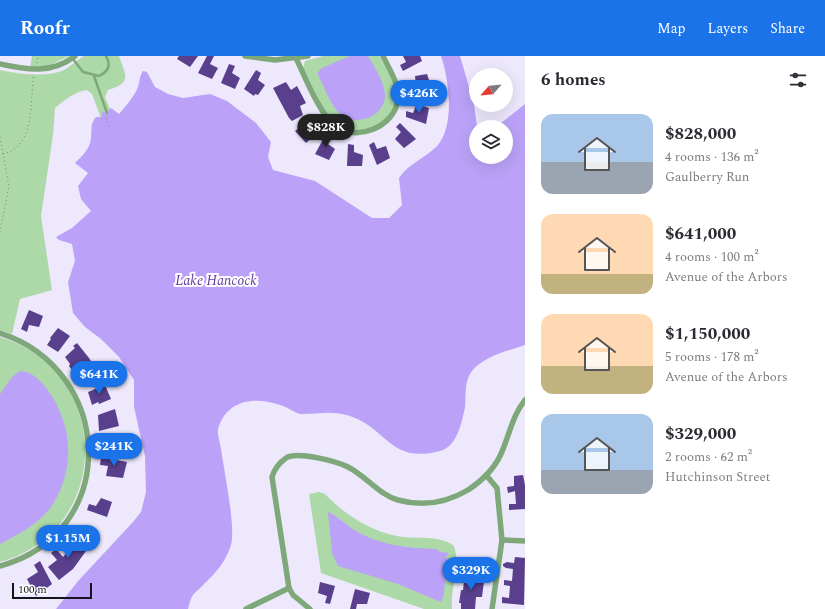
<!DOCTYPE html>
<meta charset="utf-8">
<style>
body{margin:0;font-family:Spectral,serif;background:#f7f7f7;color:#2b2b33;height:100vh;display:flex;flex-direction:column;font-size:15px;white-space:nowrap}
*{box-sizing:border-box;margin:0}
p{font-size:13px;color:#7c7c81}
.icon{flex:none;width:22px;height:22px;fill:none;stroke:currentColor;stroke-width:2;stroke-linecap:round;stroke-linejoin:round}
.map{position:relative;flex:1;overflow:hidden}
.details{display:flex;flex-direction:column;background:#fff;width:300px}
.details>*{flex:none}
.needle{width:26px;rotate:243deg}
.buttons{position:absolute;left:469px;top:12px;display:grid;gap:8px}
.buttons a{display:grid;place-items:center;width:44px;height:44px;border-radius:50%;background:#fff;box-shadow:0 4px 16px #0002;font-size:20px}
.scale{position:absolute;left:12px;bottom:10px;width:80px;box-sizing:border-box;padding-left:4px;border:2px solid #16141b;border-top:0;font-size:11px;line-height:14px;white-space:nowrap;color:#16141b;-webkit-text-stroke:3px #fff;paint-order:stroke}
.price{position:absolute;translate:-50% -34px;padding:0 9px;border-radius:14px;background:#1a73e8;color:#fff;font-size:13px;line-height:26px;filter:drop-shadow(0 1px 2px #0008)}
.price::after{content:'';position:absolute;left:50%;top:24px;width:12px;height:9px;margin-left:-6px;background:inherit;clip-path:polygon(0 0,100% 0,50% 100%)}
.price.on{background:#222;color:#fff}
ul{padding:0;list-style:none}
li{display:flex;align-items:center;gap:12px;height:100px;padding:0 16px}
li span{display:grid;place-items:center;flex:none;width:112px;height:80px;border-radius:12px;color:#555}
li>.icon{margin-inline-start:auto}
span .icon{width:48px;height:48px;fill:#fffc;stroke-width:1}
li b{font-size:17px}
h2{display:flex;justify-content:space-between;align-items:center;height:48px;padding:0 16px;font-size:17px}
header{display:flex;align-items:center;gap:24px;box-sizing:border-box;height:56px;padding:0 20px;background:#1a73e8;color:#fff}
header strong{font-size:19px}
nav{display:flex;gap:22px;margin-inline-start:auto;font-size:14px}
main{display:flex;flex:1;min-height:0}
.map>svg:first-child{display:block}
.green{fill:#acd9a7}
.water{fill:#bba2f8}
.building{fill:#593f8c}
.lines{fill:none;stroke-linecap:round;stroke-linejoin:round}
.path{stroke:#7f7b89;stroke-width:1;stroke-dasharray:1 3;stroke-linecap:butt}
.service{stroke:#7ea879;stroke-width:2.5}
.minor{stroke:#7ea879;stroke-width:5.5}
.labels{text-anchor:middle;stroke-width:4;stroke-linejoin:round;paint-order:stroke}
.water-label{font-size:14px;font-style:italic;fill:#5f3a9d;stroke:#fff}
</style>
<header>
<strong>Roofr</strong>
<nav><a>Map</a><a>Layers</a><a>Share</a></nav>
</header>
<main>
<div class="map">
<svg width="525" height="553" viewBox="0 0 525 553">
<rect width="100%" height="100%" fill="#ede8fc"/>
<g class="green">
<path d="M 32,0 L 69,0 L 48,10 L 30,12 Z"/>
<path d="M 84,0 L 119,0 C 126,20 132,27 108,34 L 105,41 L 112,58 L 102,65 L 92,38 L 87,34 C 74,36 65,44 55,52 L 53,79 L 41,160 L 52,234 L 20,243 L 12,278 L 0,274 L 0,14 C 20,18 45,22 64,14 C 71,10 77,4 84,0 Z"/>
<path d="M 323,0 L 379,0 C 385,11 394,24 395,37 C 398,71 355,86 331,64 C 321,54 311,25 303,12 L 305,5 Z"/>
<path d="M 0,281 C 112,314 115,474 0,506 Z"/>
<path d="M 319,436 L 325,438 C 344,458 370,475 397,480 C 416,484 439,478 454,490 C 461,511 450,532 452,553 L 424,553 L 321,517 L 309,438 Z"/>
</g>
<g class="water">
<path d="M 350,0 L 368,0 C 375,12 384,25 385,39 C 385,60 357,71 341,59 C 330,49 325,32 318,19 L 318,16 L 322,12 Z"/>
<path d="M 441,0 L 460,0 L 474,48 L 477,71 L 476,101 L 506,101 L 506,71 L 496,71 L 525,48 L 525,289 C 507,295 484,300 472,315 C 464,325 466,339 465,351 C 462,366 457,391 440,395 C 390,408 388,373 350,360 C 332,354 319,358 302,358 C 296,358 289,352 283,350 C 257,340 227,342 218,373 C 217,378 220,387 221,393 C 224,415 236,471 231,489 C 226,505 216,517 204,528 C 201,532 196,535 193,539 C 190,543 189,549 188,553 L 56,553 L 79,524 L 133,466 L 141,456 L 146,436 L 145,400 L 134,351 L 134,324 L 119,301 L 101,283 L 85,271 L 73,257 L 68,226 L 75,205 L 72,188 L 59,184 L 56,181 L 72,172 L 91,155 L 81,143 L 78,130 L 88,117 L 75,107 C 82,100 90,93 91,82 C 92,73 90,68 96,61 L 102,61 L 102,55 L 106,57 L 111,52 L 119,58 C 126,50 134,41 138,31 C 140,25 139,21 143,15 L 147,16 L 155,31 L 168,38 L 183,42 L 210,38 L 227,45 L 256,67 L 271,86 L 268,101 L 273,114 L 315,125 L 372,162 L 389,162 L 402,149 L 399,122 C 409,107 426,102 438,89 C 455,68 449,24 441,0 Z"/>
<path d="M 20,315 C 31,315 40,324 47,333 C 72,367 76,410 53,448 C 40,468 20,477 0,488 L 0,338 L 12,321 Z"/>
<path d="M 328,456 C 338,460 347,470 356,475 C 382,490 408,492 437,493 L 440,496 L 449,497 L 446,501 L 448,506 L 443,541 L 441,546 L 398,528 L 338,510 L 332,497 Z"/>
</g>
<g class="building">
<path d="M 179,0 L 198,0 L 190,11 L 177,3 Z"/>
<path d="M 207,0 L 214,0 L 210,8 L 218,12 L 212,23 L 198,17 Z"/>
<path d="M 403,0 L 420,0 L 422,5 L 403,15 L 400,9 L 406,6 Z"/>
<path d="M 229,8 L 235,10 L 232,17 L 240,22 L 235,33 L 221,27 Z"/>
<path d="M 256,14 L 261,17 L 258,24 L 265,29 L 258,39 L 255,38 L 254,40 L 244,33 Z"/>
<path d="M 427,18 L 432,33 L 410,37 L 409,32 L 416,30 L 415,20 Z"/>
<path d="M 286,26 L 291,34 L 297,30 L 306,47 L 300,50 L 303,59 L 292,65 L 289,62 L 273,32 Z"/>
<path d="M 417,48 L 429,52 L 426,68 L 406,61 L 406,55 L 413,57 Z"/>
<path d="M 312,62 L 316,67 L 311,71 L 315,79 L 306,87 L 295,75 Z"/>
<path d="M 400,67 L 416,83 L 404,92 L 395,83 L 401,76 L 396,71 Z"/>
<path d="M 326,78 L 332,82 L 328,88 L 335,93 L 329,104 L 315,98 Z"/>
<path d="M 374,86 L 377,93 L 386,90 L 390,102 L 377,109 L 369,89 Z"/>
<path d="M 348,88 L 354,89 L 354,96 L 363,99 L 362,110 L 347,110 Z"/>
<path d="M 29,254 L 43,260 L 39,271 L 29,269 L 27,276 L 21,273 Z"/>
<path d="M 58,272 L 70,280 L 58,296 L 47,289 L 51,283 L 50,282 Z"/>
<path d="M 77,287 L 89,302 L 99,318 L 84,328 L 79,320 L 77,321 L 69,310 L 70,308 L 65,301 L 75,292 L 73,290 Z"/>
<path d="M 105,329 L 111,343 L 99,348 L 98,346 L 92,349 L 88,336 Z"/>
<path d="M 115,353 L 119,370 L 99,375 L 98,359 Z"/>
<path d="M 119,378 L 120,393 L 102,394 L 101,387 L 99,387 L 100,379 Z"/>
<path d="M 101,401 L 127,406 L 123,422 L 106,420 L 108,410 L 100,409 Z"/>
<path d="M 523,419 L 525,429 L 525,453 L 509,454 L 509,448 L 516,448 L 515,435 L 508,437 L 507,431 L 514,430 L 514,420 Z"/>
<path d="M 101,442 L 112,446 L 107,461 L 87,454 L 89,448 L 96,450 Z"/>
<path d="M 70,480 L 84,491 L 89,491 L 90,494 L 86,495 L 73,513 L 59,524 L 48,511 L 57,504 L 51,497 L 56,493 L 63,501 L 70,493 L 68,492 L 70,489 L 66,485 Z"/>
<path d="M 515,501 L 525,502 L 524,549 L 502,547 L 502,541 L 509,542 L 510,530 L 504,529 L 504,524 L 512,525 L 513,513 L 506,512 L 503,510 L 503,508 L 507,506 L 514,507 Z"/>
<path d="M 40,505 L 52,528 L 36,540 L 27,523 L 38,516 L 34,509 Z"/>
<path d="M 465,516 L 478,517 L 479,525 L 484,525 L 482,541 L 476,541 L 475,553 L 461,553 L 461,547 L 459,547 L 461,534 L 463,534 Z"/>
<path d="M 320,526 L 335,530 L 330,548 L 325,547 L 327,540 L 318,537 Z"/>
<path d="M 355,533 L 370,537 L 367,548 L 357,548 L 356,553 L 350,553 Z"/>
</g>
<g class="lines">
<g class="path">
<path d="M 37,7 L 38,0"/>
<path d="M 106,62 L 110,71"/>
<path d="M 0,81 L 9,130 L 0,176"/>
<path d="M 3,98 C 37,90 29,44 34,18"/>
</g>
<g class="service">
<path d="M 73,3 L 83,16 L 99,20 C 109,15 111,9 106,0"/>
<path d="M 94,20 L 107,57"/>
</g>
<g class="minor">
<path d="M 245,0 L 275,4 L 308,0"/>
<path d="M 295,0 C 304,18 319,57 334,69 C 356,87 395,71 398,43 C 399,27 389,13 383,0"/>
<path d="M 0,8 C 27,14 52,18 75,0"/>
<path d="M 0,277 C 115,314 121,477 0,510"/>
<path d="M 486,419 L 497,432 L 502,484 L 492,553"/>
<path d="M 502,484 L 525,485"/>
<path d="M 246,553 L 289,532"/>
<path d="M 310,553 L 293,539 L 289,532 L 272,421 C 274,414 279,407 286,402 C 297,395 336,405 348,411 C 366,420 378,438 398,444 C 423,451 446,447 468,434 C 483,424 497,410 503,393 C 510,376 513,359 525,344"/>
</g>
</g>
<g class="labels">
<g class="water-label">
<text x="216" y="229">Lake Hancock</text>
</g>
</g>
</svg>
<div class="buttons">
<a><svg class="needle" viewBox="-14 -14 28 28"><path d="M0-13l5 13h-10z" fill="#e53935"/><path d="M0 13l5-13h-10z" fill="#7c7c81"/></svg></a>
<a><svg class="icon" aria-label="layers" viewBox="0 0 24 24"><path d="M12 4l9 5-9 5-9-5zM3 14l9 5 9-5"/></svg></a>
</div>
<div class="scale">100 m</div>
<b class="price" style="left:419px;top:58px">$426K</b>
<b class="price on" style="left:326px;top:92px">$828K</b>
<b class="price" style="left:99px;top:339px">$641K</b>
<b class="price" style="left:114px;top:411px">$241K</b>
<b class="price" style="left:68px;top:503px">$1.15M</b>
<b class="price" style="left:471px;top:535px">$329K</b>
</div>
<section class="details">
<h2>6 homes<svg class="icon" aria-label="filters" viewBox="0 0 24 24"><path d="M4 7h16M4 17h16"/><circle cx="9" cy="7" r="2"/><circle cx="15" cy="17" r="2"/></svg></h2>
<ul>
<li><span style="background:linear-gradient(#a9c7e8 60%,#9aa5b1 0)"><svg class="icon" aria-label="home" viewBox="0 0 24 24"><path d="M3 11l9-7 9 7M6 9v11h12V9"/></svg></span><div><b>$828,000</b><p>4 rooms · 136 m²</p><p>Gaulberry Run</p></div></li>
<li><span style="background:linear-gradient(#ffd9b3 75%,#c2b280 0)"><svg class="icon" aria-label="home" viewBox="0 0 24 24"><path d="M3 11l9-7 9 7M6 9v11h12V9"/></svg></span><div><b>$641,000</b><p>4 rooms · 100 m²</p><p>Avenue of the Arbors</p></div></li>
<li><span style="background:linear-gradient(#ffd9b3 65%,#c2b280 0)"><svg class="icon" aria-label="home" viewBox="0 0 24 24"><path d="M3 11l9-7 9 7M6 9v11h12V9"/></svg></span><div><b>$1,150,000</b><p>5 rooms · 178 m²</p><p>Avenue of the Arbors</p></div></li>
<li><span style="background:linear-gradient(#a9c7e8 70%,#9aa5b1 0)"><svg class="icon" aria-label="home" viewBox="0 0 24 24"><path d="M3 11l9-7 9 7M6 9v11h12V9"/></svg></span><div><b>$329,000</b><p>2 rooms · 62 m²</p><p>Hutchinson Street</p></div></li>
</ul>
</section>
</main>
